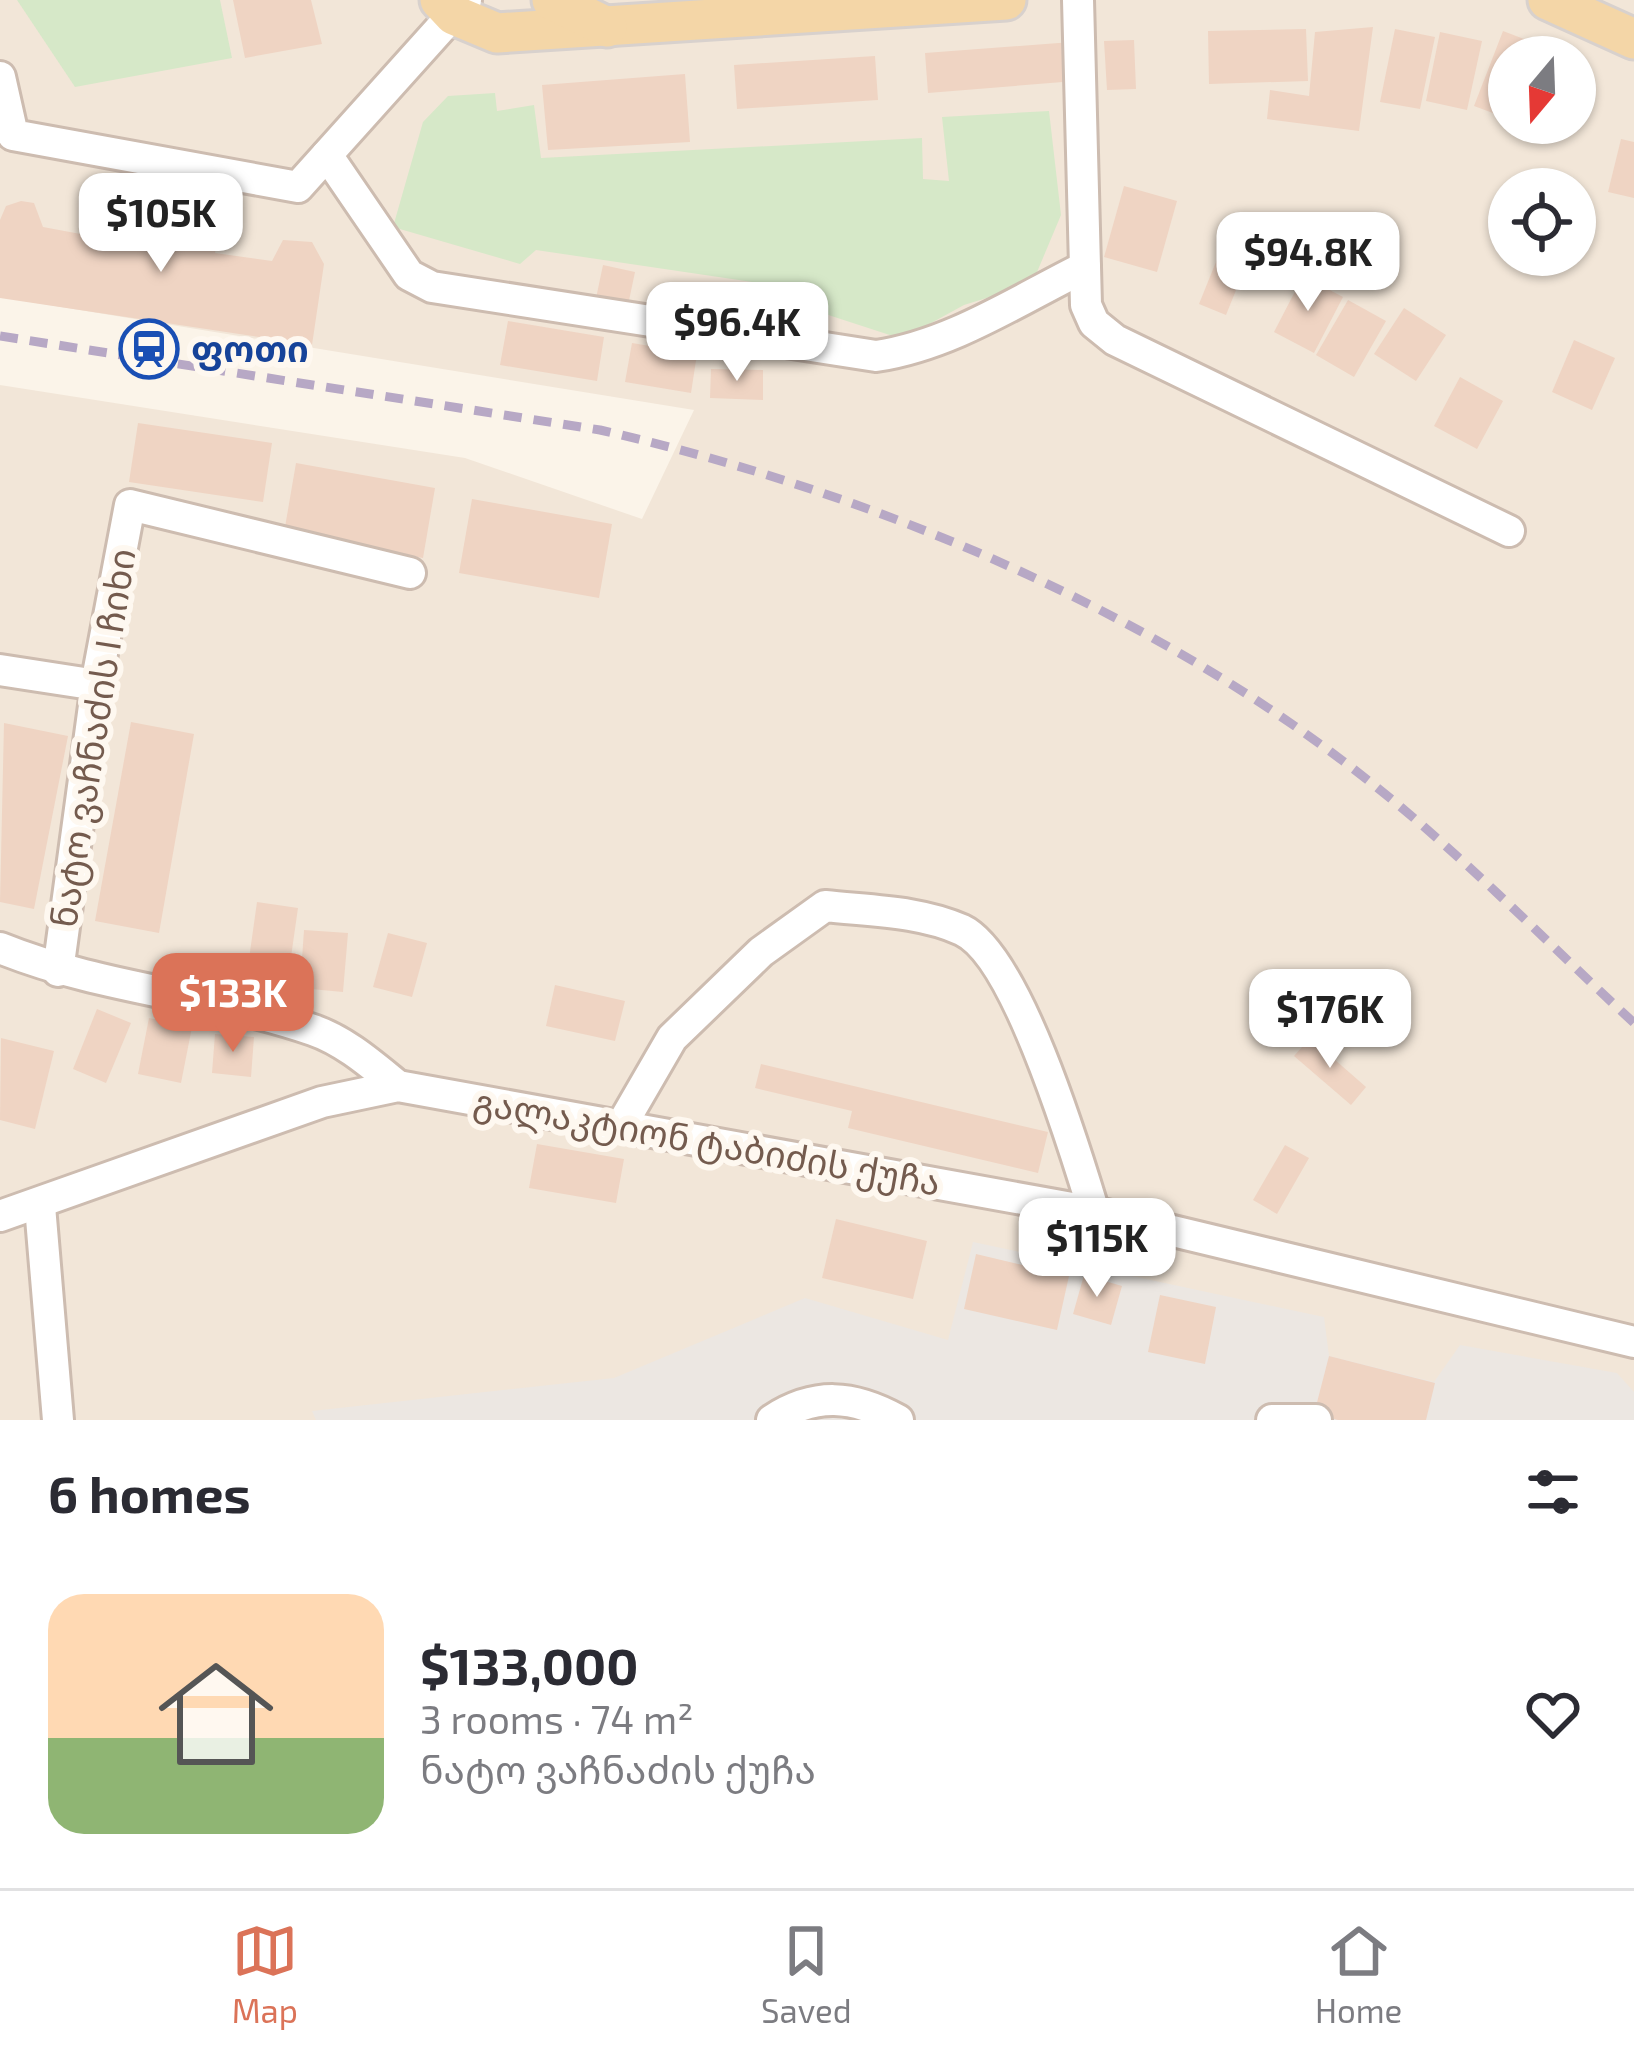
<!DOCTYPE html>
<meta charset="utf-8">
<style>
body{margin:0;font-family:"Exo 2","Noto Sans Georgian",sans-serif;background:#f7f7f7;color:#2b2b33;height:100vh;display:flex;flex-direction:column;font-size:45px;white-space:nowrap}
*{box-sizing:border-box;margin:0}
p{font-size:39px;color:#7c7c81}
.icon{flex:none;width:66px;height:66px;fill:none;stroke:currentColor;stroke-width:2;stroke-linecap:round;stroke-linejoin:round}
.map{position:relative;height:1420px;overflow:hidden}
.side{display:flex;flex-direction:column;background:#fff;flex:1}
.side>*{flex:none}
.needle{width:78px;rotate:199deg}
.tools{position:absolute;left:1488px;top:36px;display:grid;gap:24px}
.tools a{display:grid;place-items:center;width:108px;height:108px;border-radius:50%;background:#fff;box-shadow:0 3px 9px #0004;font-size:60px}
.price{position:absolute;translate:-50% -102px;padding:0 27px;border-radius:24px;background:#fff;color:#222;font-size:39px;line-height:78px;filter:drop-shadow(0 3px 6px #0008)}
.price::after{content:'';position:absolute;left:50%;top:72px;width:36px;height:27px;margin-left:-18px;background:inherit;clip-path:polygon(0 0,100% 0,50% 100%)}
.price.active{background:#db7358;color:#fff}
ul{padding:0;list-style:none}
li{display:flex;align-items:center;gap:36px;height:300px;padding:0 48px}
li span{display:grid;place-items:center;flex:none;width:336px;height:240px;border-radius:36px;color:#555}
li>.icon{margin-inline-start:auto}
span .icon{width:144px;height:144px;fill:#fffc;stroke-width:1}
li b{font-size:51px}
h2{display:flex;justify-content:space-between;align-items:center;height:144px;padding:0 48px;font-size:51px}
.menu{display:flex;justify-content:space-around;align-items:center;height:168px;border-top:3px solid #e1e1e2;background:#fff;font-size:33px;color:#7c7c81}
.menu a{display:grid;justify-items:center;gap:6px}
.menu .active{color:#db7358}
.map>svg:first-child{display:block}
.residential{fill:#f2e6d8;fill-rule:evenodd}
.industrial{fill:#ece7e2}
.green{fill:#d6e8c8}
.building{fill:#efd4c3}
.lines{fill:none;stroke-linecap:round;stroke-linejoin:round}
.minor-casing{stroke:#cdbcb0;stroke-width:36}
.major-casing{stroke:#d8d1cd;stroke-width:45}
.minor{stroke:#fff;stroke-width:30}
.major{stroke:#f4d6a7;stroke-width:39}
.rail{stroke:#b7a8c5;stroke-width:9;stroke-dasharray:18 12;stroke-linecap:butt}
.labels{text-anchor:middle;stroke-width:12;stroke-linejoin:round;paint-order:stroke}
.transit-label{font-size:36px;font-weight:bold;fill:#164399;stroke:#fef8f0;text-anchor:start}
.street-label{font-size:36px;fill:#745b4e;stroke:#fef8f0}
</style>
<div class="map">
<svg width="1634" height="1420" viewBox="0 0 1634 1420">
<rect width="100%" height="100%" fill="#fbf4e9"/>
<path class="residential" d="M 0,0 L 1634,0 L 1634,1420 L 0,1420 L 0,385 L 465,458 L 642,519 L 694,410 L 0,297 ZM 1509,57 L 1575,57 L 1575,123 L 1509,123 ZM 1509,189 L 1575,189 L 1575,255 L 1509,255 Z"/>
<path class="industrial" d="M 973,1242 L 1324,1317 L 1329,1356 L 1434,1382 L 1460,1345 L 1617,1373 L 1634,1392 L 1634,1420 L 316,1420 L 312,1411 L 614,1378 L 805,1298 L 948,1340 Z"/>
<g class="green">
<path d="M 17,0 L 220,0 L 232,58 L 75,87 Z"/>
<path d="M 495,93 L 497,111 L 534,105 L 541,158 L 922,138 L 923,179 L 949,181 L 942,117 L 1049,111 L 1061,215 L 1032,284 L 964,305 L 902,339 L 813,310 L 767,315 L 766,284 L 536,250 L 520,264 L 393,227 L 423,122 L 448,96 Z"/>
</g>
<g class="building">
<path d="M 233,0 L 311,0 L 322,44 L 245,58 Z"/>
<path d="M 1373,27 L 1359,131 L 1267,119 L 1270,90 L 1309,96 L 1315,32 Z"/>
<path d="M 1306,29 L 1308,81 L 1209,84 L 1208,31 Z"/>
<path d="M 1395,29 L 1435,37 L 1420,109 L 1380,102 Z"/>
<path d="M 1503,31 L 1550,49 L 1547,57 L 1509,57 L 1509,119 L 1474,106 Z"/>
<path d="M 1440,32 L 1482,41 L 1467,110 L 1426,101 Z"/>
<path d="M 1134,40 L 1136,89 L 1107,90 L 1104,41 Z"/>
<path d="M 1072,42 L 1075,81 L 928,93 L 925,53 Z"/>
<path d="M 875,56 L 878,100 L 737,109 L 734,65 Z"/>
<path d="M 685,74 L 690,142 L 548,150 L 542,85 Z"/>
<path d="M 1621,139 L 1634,142 L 1634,198 L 1608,192 Z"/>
<path d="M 1124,186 L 1177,201 L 1157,272 L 1104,257 Z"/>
<path d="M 21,201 L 34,203 L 43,227 L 102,238 L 107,214 L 135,219 L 153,203 L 185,213 L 190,228 L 218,232 L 215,253 L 272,261 L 283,240 L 312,242 L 324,264 L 312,345 L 0,298 L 0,220 L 6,206 Z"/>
<path d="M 1222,247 L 1249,258 L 1226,315 L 1199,304 Z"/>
<path d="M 603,265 L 635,272 L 627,310 L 595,303 Z"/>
<path d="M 1303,276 L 1343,297 L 1314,353 L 1274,332 Z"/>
<path d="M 1348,300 L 1386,321 L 1354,377 L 1316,355 Z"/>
<path d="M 1404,308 L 1446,335 L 1416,381 L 1374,354 Z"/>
<path d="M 508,321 L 604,337 L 597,381 L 500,365 Z"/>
<path d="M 1574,340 L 1615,358 L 1592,410 L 1552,392 Z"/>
<path d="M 632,343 L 697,354 L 691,393 L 625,382 Z"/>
<path d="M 711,369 L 763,370 L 763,400 L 710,398 Z"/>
<path d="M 1460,377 L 1503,401 L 1477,449 L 1434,426 Z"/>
<path d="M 138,423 L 272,443 L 263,502 L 129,482 Z"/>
<path d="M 296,463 L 435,488 L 423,558 L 284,533 Z"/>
<path d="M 472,499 L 612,524 L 599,598 L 459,573 Z"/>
<path d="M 131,722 L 194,734 L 159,933 L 95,921 Z"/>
<path d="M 4,723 L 68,736 L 34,909 L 0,902 Z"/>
<path d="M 257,902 L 298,908 L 288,978 L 247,973 Z"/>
<path d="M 304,930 L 348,933 L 343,992 L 300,988 Z"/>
<path d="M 388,933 L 427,943 L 412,997 L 373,987 Z"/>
<path d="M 555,985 L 625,1001 L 615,1041 L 546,1026 Z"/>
<path d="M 97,1009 L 131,1023 L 106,1083 L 73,1069 Z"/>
<path d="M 149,1018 L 192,1027 L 181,1083 L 138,1074 Z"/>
<path d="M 215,1034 L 254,1037 L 251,1077 L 212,1073 Z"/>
<path d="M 1,1038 L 54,1051 L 35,1129 L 0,1120 Z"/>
<path d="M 1310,1038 L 1366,1087 L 1351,1105 L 1294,1056 Z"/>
<path d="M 761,1064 L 1048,1132 L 1038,1173 L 848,1128 L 852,1111 L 755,1088 Z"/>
<path d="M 537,1144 L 624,1159 L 616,1203 L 529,1188 Z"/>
<path d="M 1285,1145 L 1309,1158 L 1277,1214 L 1253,1200 Z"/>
<path d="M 836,1219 L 927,1241 L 913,1299 L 822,1278 Z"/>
<path d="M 976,1254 L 1069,1276 L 1057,1330 L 964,1309 Z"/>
<path d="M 1084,1275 L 1122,1286 L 1111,1325 L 1073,1314 Z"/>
<path d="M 1160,1295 L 1216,1307 L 1205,1364 L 1148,1352 Z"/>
<path d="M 1329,1356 L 1435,1383 L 1426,1420 L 1338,1420 L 1314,1414 Z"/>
</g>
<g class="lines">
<g class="minor-casing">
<g id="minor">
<path d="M 1078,0 L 1086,305 L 1094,323 L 1115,340 L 1509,531"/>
<path d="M 0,77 L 13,135 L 298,187 L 466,0"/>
<path d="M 327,155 L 409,275 L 432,287 L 876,356 C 951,345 1018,300 1085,267"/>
<path d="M 0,670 L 97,685"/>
<path d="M 0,948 C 101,989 211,995 313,1030 C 345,1041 372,1065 398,1086"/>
<path d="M 58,971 L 99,669 L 130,505 L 410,573"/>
<path d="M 621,1126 L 672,1038 L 761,952 L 825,906 C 870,911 920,911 962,930 C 1017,956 1076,1153 1094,1212"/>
<path d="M 40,1206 L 58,1420"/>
<path d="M 0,1216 L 322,1102 L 398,1086 L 1094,1212 L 1634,1342"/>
<path d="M 772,1420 C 815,1392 853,1395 898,1420"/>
<path d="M 1272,1420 L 1316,1420"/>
</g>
</g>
<g class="major-casing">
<g id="major">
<path d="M 440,0 L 454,15 L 497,33 L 1006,0"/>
<path d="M 552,0 L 607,27"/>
<path d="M 1548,0 L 1634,39"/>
</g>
</g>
<use href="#minor" class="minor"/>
<use href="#major" class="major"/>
<path class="rail" d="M 0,336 L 600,430 C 859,489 1130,600 1343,761 C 1447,839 1539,935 1634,1023"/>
</g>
<defs>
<g id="station-ring" transform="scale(3)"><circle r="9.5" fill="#fef8f0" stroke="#1a4fb4" stroke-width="1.5"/><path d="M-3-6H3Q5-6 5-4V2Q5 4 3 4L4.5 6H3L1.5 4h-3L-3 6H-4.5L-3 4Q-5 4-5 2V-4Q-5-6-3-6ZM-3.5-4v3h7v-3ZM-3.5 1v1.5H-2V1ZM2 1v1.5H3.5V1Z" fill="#1a4fb4"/></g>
</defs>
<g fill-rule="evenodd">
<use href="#station-ring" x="149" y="349"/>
</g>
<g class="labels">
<g class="transit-label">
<text x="191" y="362">ფოთი</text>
</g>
<g class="street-label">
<text transform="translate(93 738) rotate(-81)" y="13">ნატო ვაჩნაძის I ჩიხი</text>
<text transform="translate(707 1142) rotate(10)" y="13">გალაკტიონ ტაბიძის ქუჩა</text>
</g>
</g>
</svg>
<div class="tools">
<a><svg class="needle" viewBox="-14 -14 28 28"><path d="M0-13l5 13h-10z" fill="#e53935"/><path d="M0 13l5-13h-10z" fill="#7c7c81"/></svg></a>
<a><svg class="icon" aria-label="locate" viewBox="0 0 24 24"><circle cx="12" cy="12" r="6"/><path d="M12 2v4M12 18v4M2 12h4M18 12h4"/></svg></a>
</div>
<b class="price" style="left:161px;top:275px">$105K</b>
<b class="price" style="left:1308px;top:314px">$94.8K</b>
<b class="price" style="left:737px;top:384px">$96.4K</b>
<b class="price active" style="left:233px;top:1055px">$133K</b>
<b class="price" style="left:1330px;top:1071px">$176K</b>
<b class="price" style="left:1097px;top:1300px">$115K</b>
</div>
<section class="side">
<h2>6 homes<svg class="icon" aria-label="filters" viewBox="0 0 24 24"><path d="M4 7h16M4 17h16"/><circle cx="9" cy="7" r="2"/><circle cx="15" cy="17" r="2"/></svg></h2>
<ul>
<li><span style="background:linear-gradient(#ffd9b3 60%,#8fb573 0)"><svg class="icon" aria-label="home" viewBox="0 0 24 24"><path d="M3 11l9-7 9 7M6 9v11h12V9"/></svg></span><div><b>$133,000</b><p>3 rooms · 74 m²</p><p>ნატო ვაჩნაძის ქუჩა</p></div><svg class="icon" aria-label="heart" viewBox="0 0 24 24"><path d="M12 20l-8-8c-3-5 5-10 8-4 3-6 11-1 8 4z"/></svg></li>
</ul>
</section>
<nav class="menu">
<a class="active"><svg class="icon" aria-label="map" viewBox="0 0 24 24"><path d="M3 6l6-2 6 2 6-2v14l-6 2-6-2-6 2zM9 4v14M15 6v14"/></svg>Map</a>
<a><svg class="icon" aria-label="saved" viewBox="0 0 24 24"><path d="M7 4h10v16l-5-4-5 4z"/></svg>Saved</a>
<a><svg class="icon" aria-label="home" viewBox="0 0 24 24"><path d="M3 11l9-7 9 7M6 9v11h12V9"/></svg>Home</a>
</nav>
